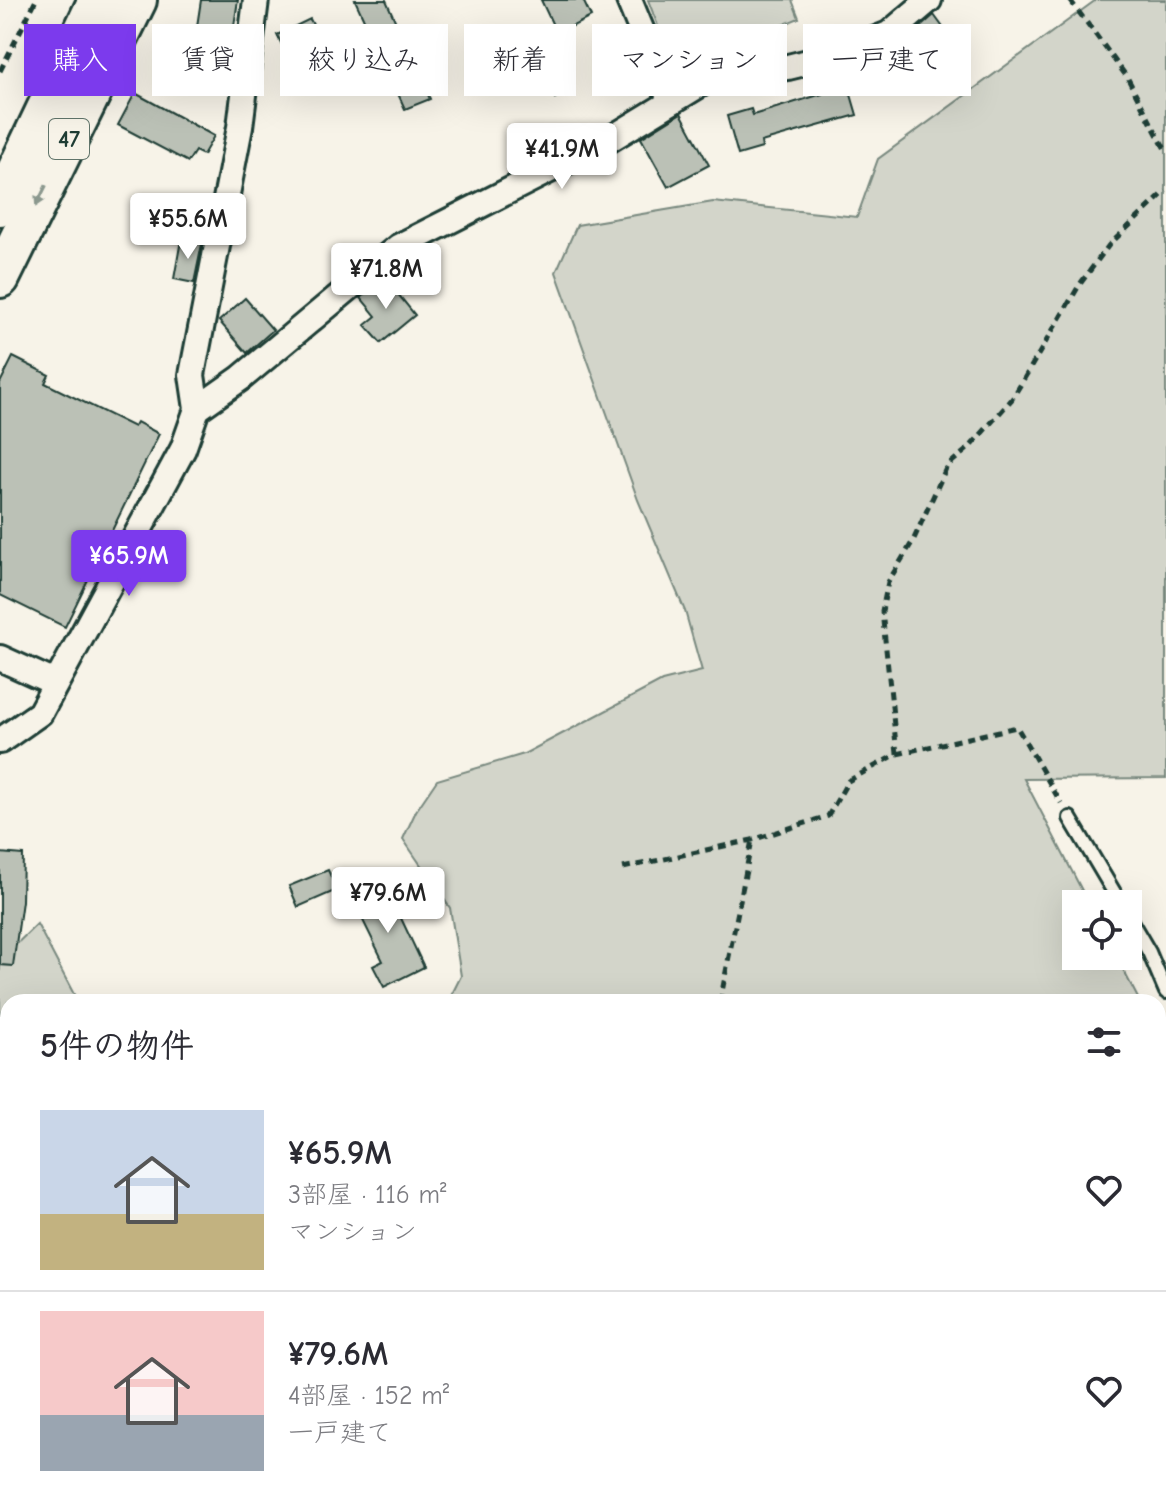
<!DOCTYPE html>
<html lang="ja">
<meta charset="utf-8">
<style>
body{margin:0;font-family:"Comic Neue","Klee One",sans-serif;background:#f7f7f7;color:#2b2b33;height:100vh;display:flex;flex-direction:column;font-size:30px;white-space:nowrap}
*{box-sizing:border-box;margin:0}
p{font-size:26px;color:#7c7c81}
.icon{flex:none;width:44px;height:44px;fill:none;stroke:currentColor;stroke-width:2;stroke-linecap:round;stroke-linejoin:round}
.map{position:relative;flex:1;overflow:hidden}
.details{position:absolute;left:0px;top:994px;width:1166px;height:514px;display:flex;flex-direction:column;background:#fff;border-radius:24px 24px 0 0;box-shadow:0 8px 32px #0002}
.details>*{flex:none}
.banner{position:absolute;left:24px;top:24px;width:1118px;height:72px;display:flex;gap:16px}
.tools{position:absolute;left:1062px;top:890px;display:grid;gap:16px}
.tools a{display:grid;place-items:center;width:80px;height:80px;border-radius:0px;background:#fff;box-shadow:0 8px 32px #0002;font-size:40px}
.price{position:absolute;translate:-50% -68px;padding:0 18px;border-radius:8px;background:#fff;color:#222;font-size:26px;line-height:52px;filter:drop-shadow(0 2px 4px #0008)}
.price::after{content:'';position:absolute;left:50%;top:48px;width:24px;height:18px;margin-left:-12px;background:inherit;clip-path:polygon(0 0,100% 0,50% 100%)}
.price.active{background:#7c3aed;color:#fff}
ul{padding:0;list-style:none}
li{display:flex;align-items:center;gap:24px;height:200px;padding:0 40px}
li+li{border-top:2px solid #e1e1e2}
li span{display:grid;place-items:center;flex:none;width:224px;height:160px;border-radius:0px;color:#555}
li>.icon{margin-inline-start:auto}
span .icon{width:96px;height:96px;fill:#fffc;stroke-width:1}
li b{font-size:34px}
h2{display:flex;justify-content:space-between;align-items:center;height:96px;padding:0 40px;font-size:34px}
.pill{padding:0 28px;border-radius:0px;background:#fff;box-shadow:0 8px 32px #0002;font-size:28px;line-height:72px}
.pill.active{background:#7c3aed;color:#fff}
.map>svg:first-child{display:block}
.green{fill:#d3d5ca;stroke:#79897f;stroke-width:2}
.building{fill:#bbc1b6;stroke:#1f3d34;stroke-width:2}
.lines{fill:none;stroke-linecap:round;stroke-linejoin:round}
.service-casing{stroke:#1f3d34;stroke-width:18}
.minor-casing{stroke:#1f3d34;stroke-width:30}
.tertiary-casing{stroke:#1f3d34;stroke-width:36}
.primary-casing{stroke:#1f3d34;stroke-width:44}
.path{stroke:#1f3d34;stroke-width:5;stroke-dasharray:8 6;stroke-linecap:butt}
.service{stroke:#f7f3e8;stroke-width:12}
.minor{stroke:#f7f3e8;stroke-width:24}
.tertiary{stroke:#f7f3e8;stroke-width:30}
.primary{stroke:#f7f3e8;stroke-width:38}
.oneway{fill:#8b988e}
.labels{text-anchor:middle;stroke-width:6;stroke-linejoin:round;paint-order:stroke}
.shield{fill:#f7f3e8;stroke:#60746a;stroke-width:2}
.shield-label{font-size:24px;font-weight:bold;fill:#1f3d34}
</style>
<div class="map">
<svg width="1166" height="1507" viewBox="0 0 1166 1507">
<rect width="100%" height="100%" fill="#f7f3e8"/>
<filter id="ink" filterUnits="userSpaceOnUse"><feTurbulence type="fractalNoise" baseFrequency=".0125" numOctaves="2"/><feDisplacementMap in="SourceGraphic" scale="16" xChannelSelector="R" yChannelSelector="G"/><feConvolveMatrix kernelMatrix="1 2 1 2 8 2 1 2 1" color-interpolation-filters="sRGB"/></filter>
<g filter="url(#ink)">
<g class="green">
<path d="M 648,0 L 792,0 L 799,18 L 675,70 Z"/>
<path d="M 1096,0 L 1166,0 L 1166,778 L 1024,779 L 1089,904 L 1076,904 L 1076,956 L 1116,956 L 1140,1002 L 448,1002 L 461,976 L 450,908 L 403,839 L 416,811 L 437,780 L 524,754 L 662,681 L 702,671 L 685,611 L 638,500 L 556,272 L 577,225 L 713,202 L 857,217 L 878,159 Z"/>
<path d="M 37,924 L 78,1002 L 8,1002 L 8,1442 L 0,1440 L 0,960 Z"/>
<path d="M 1158,1037 L 1166,1052 L 1166,1174 L 1158,1176 Z"/>
<path d="M 196,1500 L 354,1500 L 347,1507 L 198,1507 Z"/>
</g>
<g class="building">
<path d="M 201,0 L 238,0 L 230,52 L 194,46 Z"/>
<path d="M 355,0 L 386,0 L 430,99 L 405,109 Z"/>
<path d="M 541,0 L 583,0 L 591,17 L 557,34 Z"/>
<path d="M 934,15 L 961,52 L 933,72 L 908,38 Z"/>
<path d="M 310,19 L 325,48 L 313,54 L 320,66 L 298,77 L 277,35 Z"/>
<path d="M 552,48 L 573,87 L 555,98 L 533,58 Z"/>
<path d="M 845,74 L 857,115 L 761,142 L 762,148 L 738,155 L 727,116 L 751,109 L 753,115 L 822,94 L 818,82 Z"/>
<path d="M 135,93 L 214,136 L 203,155 L 195,151 L 188,162 L 118,125 Z"/>
<path d="M 681,113 L 709,165 L 668,187 L 641,138 Z"/>
<path d="M 181,240 L 202,244 L 194,283 L 174,279 Z"/>
<path d="M 385,278 L 415,315 L 381,343 L 365,325 L 376,316 L 361,298 Z"/>
<path d="M 245,298 L 273,330 L 247,353 L 219,321 Z"/>
<path d="M 13,357 L 49,375 L 45,383 L 134,427 L 137,422 L 159,434 L 65,627 L 0,595 L 0,383 Z"/>
<path d="M 0,853 L 23,855 L 22,901 L 13,966 L 0,965 Z"/>
<path d="M 328,870 L 337,890 L 298,907 L 289,886 Z"/>
<path d="M 384,882 L 424,967 L 384,987 L 373,966 L 383,961 L 352,898 Z"/>
</g>
<g class="lines">
<g class="service-casing">
<g id="service">
<path d="M 1070,818 L 1121,904"/>
<path d="M 1128,916 L 1149,952 L 1166,992"/>
</g>
</g>
<g class="minor-casing">
<g id="minor">
<path d="M 629,0 L 671,102"/>
<path d="M 197,409 L 241,378 L 398,247 L 607,141 L 709,79 L 788,67 L 837,55 L 889,34 L 929,0"/>
<path d="M 0,658 L 55,683"/>
<path d="M 0,741 L 40,713 L 183,449 L 197,409 L 192,375 L 240,127 L 256,0"/>
<path d="M 1158,1072 L 1166,1062"/>
<path d="M 1158,1210 L 1166,1207"/>
</g>
</g>
<g class="tertiary-casing">
<path id="tertiary" d="M 390,1507 L 399,1500"/>
</g>
<g class="primary-casing">
<g id="primary">
<path d="M 0,206 L 98,0"/>
<path d="M 0,278 L 137,0"/>
</g>
</g>
<g class="path">
<path d="M 1070,0 L 1127,77 L 1166,151"/>
<path d="M 0,71 L 36,0"/>
<path d="M 897,754 L 882,611 L 888,582 L 913,541 L 947,466 L 969,448 L 1012,399 L 1080,284 L 1109,245 L 1166,191"/>
<path d="M 623,868 L 752,840 L 828,816 L 848,781 L 897,754 L 1017,727 L 1061,803"/>
<path d="M 720,1002 L 752,840"/>
</g>
<use href="#service" class="service"/>
<use href="#minor" class="minor"/>
<use href="#tertiary" class="tertiary"/>
<use href="#primary" class="primary"/>
</g>
<defs><path id="oneway-solid" d="M-6-.8H1V-3.2L6.5 0L1 3.2V.8H-6Z" transform="scale(2)"/></defs>
<use class="oneway" href="#oneway-solid" transform="translate(41 196) rotate(116)"/>
</g>
<g class="labels">
<rect class="shield" x="49" y="119" width="40" height="40" rx="6"/>
<g class="shield-label">
<text x="69" y="147">47</text>
</g>
</g>
</svg>
<div class="tools">
<a><svg class="icon" aria-label="locate" viewBox="0 0 24 24"><circle cx="12" cy="12" r="6"/><path d="M12 2v4M12 18v4M2 12h4M18 12h4"/></svg></a>
</div>
<b class="price" style="left:562px;top:191px">¥41.9M</b>
<b class="price" style="left:188px;top:261px">¥55.6M</b>
<b class="price" style="left:386px;top:311px">¥71.8M</b>
<b class="price active" style="left:129px;top:598px">¥65.9M</b>
<b class="price" style="left:388px;top:935px">¥79.6M</b>
<div class="banner">
<a class="pill active">購入</a>
<a class="pill">賃貸</a>
<a class="pill">絞り込み</a>
<a class="pill">新着</a>
<a class="pill">マンション</a>
<a class="pill">一戸建て</a>
</div>
<section class="details">
<h2>5件の物件<svg class="icon" aria-label="filters" viewBox="0 0 24 24"><path d="M4 7h16M4 17h16"/><circle cx="9" cy="7" r="2"/><circle cx="15" cy="17" r="2"/></svg></h2>
<ul>
<li><span style="background:linear-gradient(#c9d6e8 65%,#c2b280 0)"><svg class="icon" aria-label="home" viewBox="0 0 24 24"><path d="M3 11l9-7 9 7M6 9v11h12V9"/></svg></span><div><b>¥65.9M</b><p>3部屋 · 116 m²</p><p>マンション</p></div><svg class="icon" aria-label="heart" viewBox="0 0 24 24"><path d="M12 20l-8-8c-3-5 5-10 8-4 3-6 11-1 8 4z"/></svg></li>
<li><span style="background:linear-gradient(#f6c9c9 65%,#9aa5b1 0)"><svg class="icon" aria-label="home" viewBox="0 0 24 24"><path d="M3 11l9-7 9 7M6 9v11h12V9"/></svg></span><div><b>¥79.6M</b><p>4部屋 · 152 m²</p><p>一戸建て</p></div><svg class="icon" aria-label="heart" viewBox="0 0 24 24"><path d="M12 20l-8-8c-3-5 5-10 8-4 3-6 11-1 8 4z"/></svg></li>
</ul>
</section>
</div>
